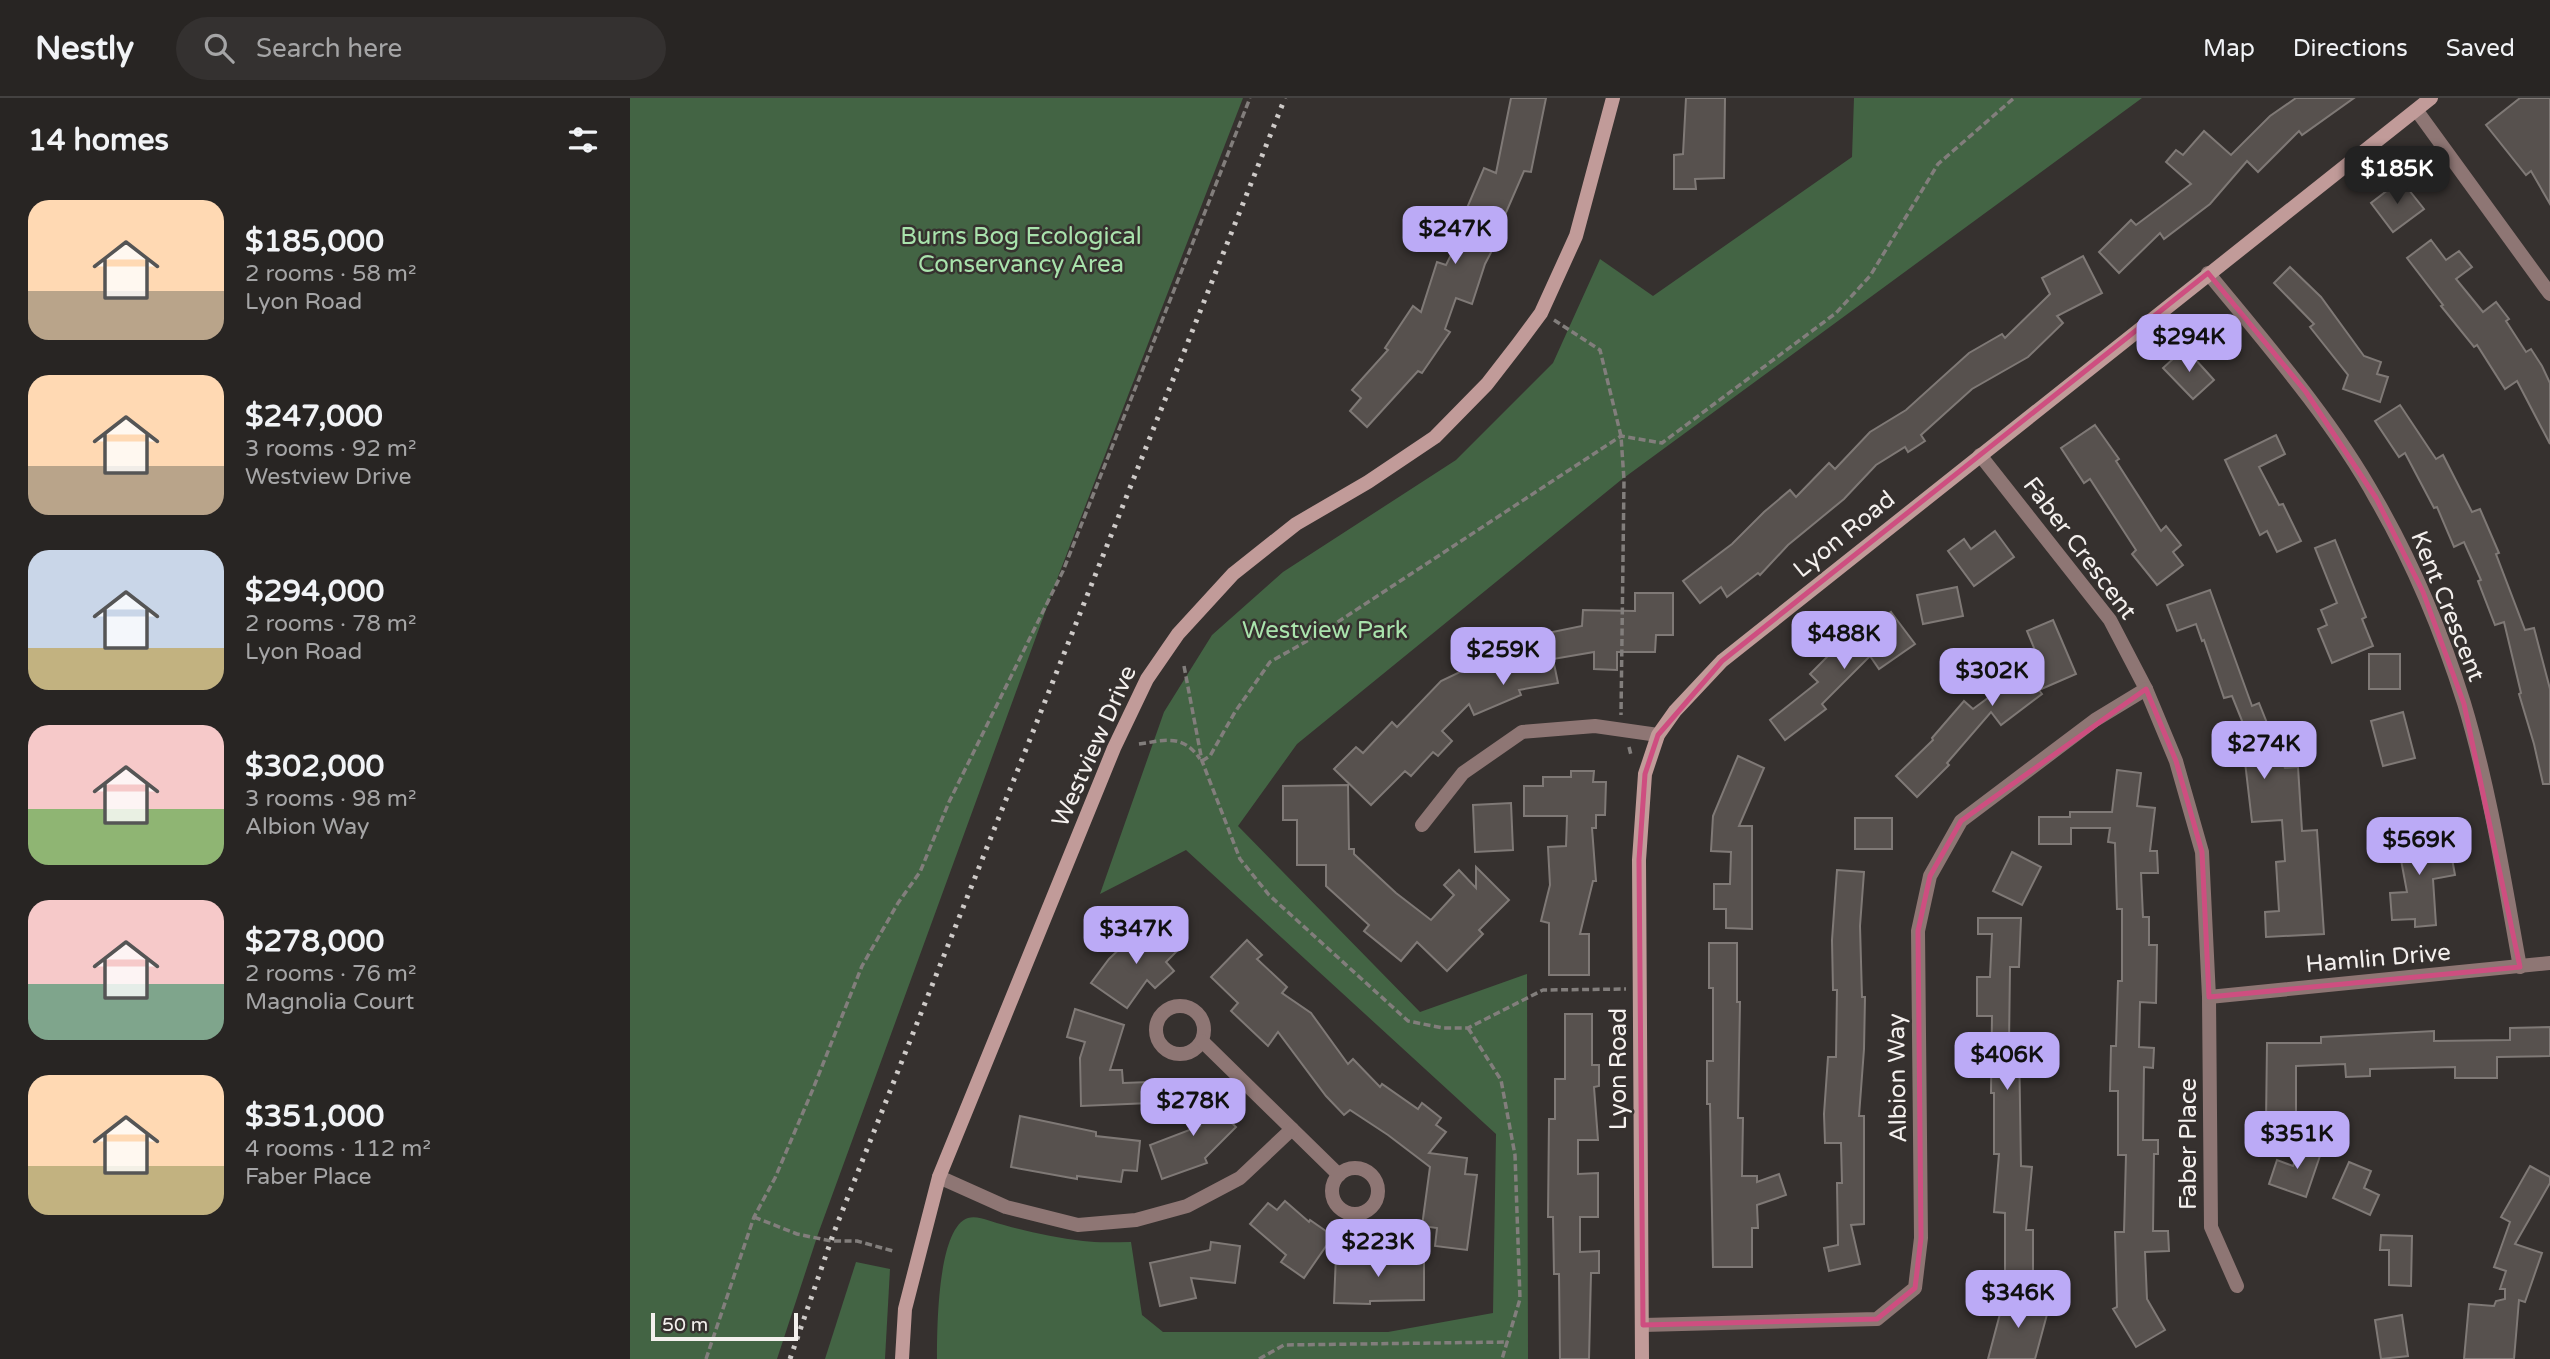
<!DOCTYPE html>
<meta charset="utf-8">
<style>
body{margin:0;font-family:"Varela Round",sans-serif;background:#343130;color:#f1f3f6;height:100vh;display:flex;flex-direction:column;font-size:26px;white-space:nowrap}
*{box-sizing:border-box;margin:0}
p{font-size:23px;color:#a5a5a6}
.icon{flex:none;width:38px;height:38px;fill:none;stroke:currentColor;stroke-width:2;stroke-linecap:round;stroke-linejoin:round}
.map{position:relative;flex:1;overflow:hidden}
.panel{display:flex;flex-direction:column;background:#282523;width:630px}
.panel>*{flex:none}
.scale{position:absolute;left:21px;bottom:18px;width:147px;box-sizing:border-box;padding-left:7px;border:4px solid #f4f0ee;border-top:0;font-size:19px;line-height:24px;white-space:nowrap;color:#f4f0ee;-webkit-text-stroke:5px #36312f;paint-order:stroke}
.price{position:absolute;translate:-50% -60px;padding:0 16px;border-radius:14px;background:#bbaaf6;color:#111;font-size:23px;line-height:46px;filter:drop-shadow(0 2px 4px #0008)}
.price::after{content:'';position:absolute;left:50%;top:42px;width:21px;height:16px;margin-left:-10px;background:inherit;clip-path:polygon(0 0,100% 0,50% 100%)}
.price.current{background:#222;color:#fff}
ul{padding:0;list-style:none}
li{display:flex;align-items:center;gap:21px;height:175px;padding:0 28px}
li span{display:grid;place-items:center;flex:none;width:196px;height:140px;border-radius:21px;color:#555}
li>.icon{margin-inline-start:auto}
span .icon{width:84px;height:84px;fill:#fffc;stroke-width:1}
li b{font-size:30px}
h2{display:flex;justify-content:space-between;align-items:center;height:84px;padding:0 28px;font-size:30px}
header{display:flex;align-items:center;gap:42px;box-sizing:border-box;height:98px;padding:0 35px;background:#282523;border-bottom:2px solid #444241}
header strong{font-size:33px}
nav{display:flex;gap:38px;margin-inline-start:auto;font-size:24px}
.search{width:490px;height:63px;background:#343130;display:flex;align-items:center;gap:18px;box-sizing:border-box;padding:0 24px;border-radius:38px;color:#a5a5a6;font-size:26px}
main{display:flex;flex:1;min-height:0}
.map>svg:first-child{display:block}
.green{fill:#436444}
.building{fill:#57514e;stroke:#7f7976;stroke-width:2}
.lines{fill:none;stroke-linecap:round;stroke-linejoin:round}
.path{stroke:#827e7c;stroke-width:3.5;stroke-dasharray:7 3.5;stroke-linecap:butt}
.street{stroke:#8e7674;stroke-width:14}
.secondary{stroke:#c19b99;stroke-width:14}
.rail{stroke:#cecac8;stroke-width:5;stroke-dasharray:3.5 7;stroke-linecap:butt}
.marked{fill:none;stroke:#ce4e80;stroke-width:5;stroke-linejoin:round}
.labels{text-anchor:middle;stroke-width:5;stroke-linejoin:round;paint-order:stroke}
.park-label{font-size:24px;fill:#a9e3ac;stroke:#36312f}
.street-label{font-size:24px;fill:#f4f0ee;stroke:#36312f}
</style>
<header>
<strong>Nestly</strong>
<div class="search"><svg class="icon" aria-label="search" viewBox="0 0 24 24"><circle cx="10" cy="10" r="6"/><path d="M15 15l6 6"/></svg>Search here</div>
<nav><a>Map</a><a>Directions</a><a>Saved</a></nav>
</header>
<main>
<section class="panel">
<h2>14 homes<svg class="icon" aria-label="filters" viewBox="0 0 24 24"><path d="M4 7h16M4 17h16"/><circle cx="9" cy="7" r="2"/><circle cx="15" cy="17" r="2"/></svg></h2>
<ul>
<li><span style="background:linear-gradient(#ffd9b3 65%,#b9a48a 0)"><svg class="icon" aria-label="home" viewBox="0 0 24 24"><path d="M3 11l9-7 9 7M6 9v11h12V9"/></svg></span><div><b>$185,000</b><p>2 rooms · 58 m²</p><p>Lyon Road</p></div></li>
<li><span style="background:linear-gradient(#ffd9b3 65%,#b9a48a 0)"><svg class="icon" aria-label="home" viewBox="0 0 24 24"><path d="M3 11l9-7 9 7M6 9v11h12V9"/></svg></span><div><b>$247,000</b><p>3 rooms · 92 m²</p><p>Westview Drive</p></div></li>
<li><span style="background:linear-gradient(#c9d6e8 70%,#c2b280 0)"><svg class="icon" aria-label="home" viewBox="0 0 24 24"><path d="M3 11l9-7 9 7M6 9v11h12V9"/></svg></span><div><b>$294,000</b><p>2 rooms · 78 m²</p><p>Lyon Road</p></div></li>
<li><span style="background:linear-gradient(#f6c9c9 60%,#8fb573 0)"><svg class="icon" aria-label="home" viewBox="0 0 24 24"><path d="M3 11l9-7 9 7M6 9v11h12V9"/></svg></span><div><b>$302,000</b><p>3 rooms · 98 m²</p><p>Albion Way</p></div></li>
<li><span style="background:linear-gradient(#f6c9c9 60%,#7fa58c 0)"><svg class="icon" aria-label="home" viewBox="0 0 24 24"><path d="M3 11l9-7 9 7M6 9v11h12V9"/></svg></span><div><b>$278,000</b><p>2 rooms · 76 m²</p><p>Magnolia Court</p></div></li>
<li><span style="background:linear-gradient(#ffd9b3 65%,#c2b280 0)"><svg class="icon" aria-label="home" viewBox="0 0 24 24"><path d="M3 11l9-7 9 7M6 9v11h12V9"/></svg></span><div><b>$351,000</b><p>4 rooms · 112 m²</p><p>Faber Place</p></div></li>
</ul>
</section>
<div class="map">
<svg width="1920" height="1261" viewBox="0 0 1920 1261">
<rect width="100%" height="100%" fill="#36312f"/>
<g class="green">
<path d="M 0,0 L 613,0 L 429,476 L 188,1136 L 147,1261 L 0,1261 Z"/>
<path d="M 1224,0 L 1512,0 L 991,382 L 667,646 L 608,728 L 790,914 L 897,876 L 898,1261 L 307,1261 C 307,1233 307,1130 338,1120 C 349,1117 363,1125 374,1127 C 399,1134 427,1140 453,1143 C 468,1145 485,1144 501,1144 L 512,1217 L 533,1234 L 758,1234 L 863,1215 L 866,1036 L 556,752 L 470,796 L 534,614 L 582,537 L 653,474 L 826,362 L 923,265 L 970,161 L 1023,198 L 1222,59 Z"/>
<path d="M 226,1164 L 260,1171 L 255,1261 L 195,1261 Z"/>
</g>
<g class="building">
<path d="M 881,0 L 916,0 L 901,74 L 894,73 L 868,133 L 871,135 L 855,166 L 842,206 L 826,200 L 815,231 L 820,234 L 792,275 L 788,273 L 737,329 L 720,313 L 731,300 L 722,292 L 758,252 L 755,250 L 783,208 L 791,214 L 807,164 L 816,167 L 843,113 L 837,110 L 854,70 L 866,75 Z"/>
<path d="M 1056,0 L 1095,0 L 1094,80 L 1065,81 L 1066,91 L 1044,91 L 1044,57 L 1053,56 Z"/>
<path d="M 1666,0 L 1724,0 L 1672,37 L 1669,33 L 1628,74 L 1617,63 L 1580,106 L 1534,141 L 1530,135 L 1489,175 L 1469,154 L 1501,122 L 1506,127 L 1561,86 L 1536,64 L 1546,52 L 1553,57 L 1574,33 L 1601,57 L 1640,18 Z"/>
<path d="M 1890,0 L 1920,0 L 1920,106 L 1901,73 L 1896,77 L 1856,27 Z"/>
<path d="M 1771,82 L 1794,111 L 1763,134 L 1741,105 Z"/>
<path d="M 1801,142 L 1816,162 L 1829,153 L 1842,169 L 1826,181 L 1853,214 L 1866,204 L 1879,221 L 1876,223 L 1896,254 L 1901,251 L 1912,268 L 1920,285 L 1920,346 L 1887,283 L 1875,291 L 1847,247 L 1844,249 L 1811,208 L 1813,207 L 1777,160 Z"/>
<path d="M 1453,158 L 1472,195 L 1427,218 L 1433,225 L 1398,259 L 1342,291 L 1291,337 L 1295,343 L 1278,354 L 1275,349 L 1246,367 L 1214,401 L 1158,447 L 1130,477 L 1128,475 L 1097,499 L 1091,489 L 1070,505 L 1053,483 L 1102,446 L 1134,414 L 1160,392 L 1166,399 L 1199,365 L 1205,371 L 1240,334 L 1276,312 L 1339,255 L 1372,236 L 1375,240 L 1420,196 L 1412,180 Z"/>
<path d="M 1660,169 L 1691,199 L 1734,258 L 1751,264 L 1747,276 L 1758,279 L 1750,304 L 1713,291 L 1718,277 L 1680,229 L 1684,226 L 1644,185 Z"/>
<path d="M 1555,250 L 1584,282 L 1563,301 L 1533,270 Z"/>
<path d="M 1770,307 L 1806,361 L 1813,357 L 1842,414 L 1850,411 L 1869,455 L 1866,456 L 1895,532 L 1904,530 L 1920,591 L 1920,686 L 1913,686 L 1904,646 L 1889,596 L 1891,595 L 1874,524 L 1865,527 L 1848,483 L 1851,482 L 1834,444 L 1824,449 L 1807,409 L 1804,410 L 1775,355 L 1769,359 L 1745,323 Z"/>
<path d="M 1465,327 L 1489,361 L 1486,363 L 1531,433 L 1536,428 L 1551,447 L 1543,454 L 1553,467 L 1527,487 L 1502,456 L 1506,452 L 1460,381 L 1454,385 L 1431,350 Z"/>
<path d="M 1646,337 L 1655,356 L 1629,369 L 1649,407 L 1653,406 L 1671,443 L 1647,454 L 1637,433 L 1630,437 L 1595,362 Z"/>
<path d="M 1365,433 L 1384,459 L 1344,488 L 1318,453 L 1334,441 L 1341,451 Z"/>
<path d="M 1705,442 L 1736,519 L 1732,521 L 1743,548 L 1702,565 L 1688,531 L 1697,527 L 1691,512 L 1707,505 L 1685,450 Z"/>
<path d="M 1327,489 L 1333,518 L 1293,526 L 1287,497 Z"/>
<path d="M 1580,492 L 1622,608 L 1629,605 L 1655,670 L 1668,669 L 1672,733 L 1687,732 L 1694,836 L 1636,839 L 1635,814 L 1649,813 L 1646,764 L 1655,763 L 1652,722 L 1622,724 L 1615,664 L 1608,667 L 1600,648 L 1619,640 L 1602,598 L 1594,600 L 1574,542 L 1572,543 L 1566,526 L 1547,533 L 1537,507 Z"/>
<path d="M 1005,495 L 1043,495 L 1043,537 L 1026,537 L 1025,554 L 987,554 L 987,572 L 964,571 L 964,554 L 923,561 L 928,585 L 889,592 L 891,597 L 844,617 L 839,606 L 812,633 L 822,643 L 808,658 L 803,654 L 781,678 L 775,673 L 741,707 L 704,671 L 726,649 L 733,655 L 762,624 L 767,629 L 811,583 L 853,563 L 852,561 L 899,544 L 898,539 L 952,528 L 953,512 L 1005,513 Z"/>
<path d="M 1261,514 L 1285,546 L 1249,571 L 1240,558 L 1192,606 L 1196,611 L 1155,642 L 1140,622 L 1188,584 L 1180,576 L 1213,543 L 1216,546 Z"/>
<path d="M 1423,522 L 1446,576 L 1409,592 L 1412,596 L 1371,627 L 1361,614 L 1317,665 L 1319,667 L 1287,699 L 1266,678 L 1303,642 L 1302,640 L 1334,603 L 1343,611 L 1409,562 L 1397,533 Z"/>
<rect x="1739" y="556" width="31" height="35"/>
<path d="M 1773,614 L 1785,660 L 1753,668 L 1741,623 Z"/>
<path d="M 1108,658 L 1134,670 L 1109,728 L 1122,728 L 1122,831 L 1096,830 L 1096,811 L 1084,811 L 1084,786 L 1100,786 L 1101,754 L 1081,753 L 1083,718 Z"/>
<path d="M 1487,672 L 1511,675 L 1507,708 L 1525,710 L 1520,753 L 1527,753 L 1528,775 L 1511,775 L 1513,819 L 1519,819 L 1519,847 L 1527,847 L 1526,905 L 1510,904 L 1509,949 L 1524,950 L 1523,970 L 1514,969 L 1513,1042 L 1528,1042 L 1528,1056 L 1524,1056 L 1523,1133 L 1538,1133 L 1539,1153 L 1515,1154 L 1517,1201 L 1535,1232 L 1506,1249 L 1483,1211 L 1487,1209 L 1485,1134 L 1494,1134 L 1496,1057 L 1488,1057 L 1488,993 L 1480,993 L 1481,948 L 1486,948 L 1488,883 L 1492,883 L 1492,811 L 1487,811 L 1485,745 L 1478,744 L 1480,730 L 1441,730 L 1441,746 L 1409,746 L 1409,719 L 1440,719 L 1440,714 L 1482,714 Z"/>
<path d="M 941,673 L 964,673 L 963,684 L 976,684 L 975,717 L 966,717 L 966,730 L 962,730 L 966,783 L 963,783 L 950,836 L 959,836 L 959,877 L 919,877 L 919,825 L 911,823 L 920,787 L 918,749 L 936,748 L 937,718 L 894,718 L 894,688 L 913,688 L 913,679 L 941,679 Z"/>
<path d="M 718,687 L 719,751 L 724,751 L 724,756 L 766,795 L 801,822 L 824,797 L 814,787 L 829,772 L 846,790 L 846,769 L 879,802 L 849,832 L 853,836 L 817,873 L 787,844 L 771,863 L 734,833 L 739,827 L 696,788 L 696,767 L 667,767 L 667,722 L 653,722 L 653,688 Z"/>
<path d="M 881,705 L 883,752 L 845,754 L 843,707 Z"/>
<rect x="1225" y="720" width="37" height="31"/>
<path d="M 1801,729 L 1806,758 L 1821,755 L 1825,777 L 1803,781 L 1806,827 L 1785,829 L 1785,821 L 1762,822 L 1760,795 L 1777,794 L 1766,735 Z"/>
<path d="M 1382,754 L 1411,769 L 1392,807 L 1363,793 Z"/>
<path d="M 1207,772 L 1234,774 L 1230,828 L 1232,899 L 1235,899 L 1234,951 L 1229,1018 L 1234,1018 L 1234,1126 L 1221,1127 L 1230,1166 L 1199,1173 L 1194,1150 L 1208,1147 L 1207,1085 L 1212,1085 L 1211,1045 L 1195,1045 L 1194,1016 L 1198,959 L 1206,959 L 1207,892 L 1203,892 L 1202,842 Z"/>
<path d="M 1348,820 L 1391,820 L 1389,869 L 1380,869 L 1379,945 L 1389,946 L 1391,1068 L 1402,1069 L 1396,1132 L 1403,1132 L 1403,1174 L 1375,1174 L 1375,1115 L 1364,1114 L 1369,1056 L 1364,1056 L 1364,995 L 1361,995 L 1362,918 L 1347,918 L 1347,879 L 1360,879 L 1362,836 L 1348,836 Z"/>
<path d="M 519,823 L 547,853 L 536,864 L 544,873 L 525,890 L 517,882 L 497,910 L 461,885 L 479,861 Z"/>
<path d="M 617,842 L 632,857 L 627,861 L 657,889 L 652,895 L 681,915 L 718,966 L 723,961 L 750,989 L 752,986 L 788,1011 L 792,1005 L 811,1020 L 806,1027 L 816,1034 L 799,1055 L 837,1060 L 835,1076 L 847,1077 L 837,1152 L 805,1148 L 807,1130 L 792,1128 L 800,1069 L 758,1037 L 720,1012 L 714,1017 L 696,998 L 648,934 L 638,948 L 601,913 L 608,905 L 581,879 Z"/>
<path d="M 1079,845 L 1107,845 L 1107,904 L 1110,904 L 1108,1020 L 1113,1020 L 1112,1078 L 1127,1078 L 1127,1084 L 1149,1076 L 1156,1097 L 1127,1107 L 1128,1130 L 1122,1130 L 1122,1169 L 1083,1169 L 1080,1006 L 1077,1006 L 1077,963 L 1083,963 L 1083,890 L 1079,890 Z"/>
<path d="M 445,911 L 494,927 L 480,972 L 492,972 L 493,985 L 519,984 L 520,1005 L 451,1008 L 450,960 L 455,944 L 437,939 Z"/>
<path d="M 935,916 L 962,916 L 962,967 L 969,967 L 969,988 L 964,989 L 968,1042 L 948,1042 L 948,1076 L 968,1075 L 968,1119 L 950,1119 L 950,1154 L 969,1153 L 969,1175 L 961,1175 L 959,1261 L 930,1261 L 929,1176 L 924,1176 L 923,1119 L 918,1119 L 919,1021 L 925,1021 L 925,981 L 935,981 Z"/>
<path d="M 1920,929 L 1920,958 L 1867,959 L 1867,980 L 1825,980 L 1825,969 L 1740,971 L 1740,978 L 1716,979 L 1715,966 L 1666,968 L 1666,1026 L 1636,1026 L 1637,945 L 1691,945 L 1691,939 L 1804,933 L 1804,943 L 1880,942 L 1880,930 Z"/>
<path d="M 568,992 L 606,1029 L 575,1060 L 577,1065 L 532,1081 L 520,1047 L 570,1028 L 550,1009 Z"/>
<path d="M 390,1018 L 466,1034 L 466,1038 L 510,1043 L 507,1073 L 493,1072 L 491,1084 L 447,1078 L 447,1081 L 381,1069 Z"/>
<path d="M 1671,1045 L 1692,1052 L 1676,1099 L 1639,1086 L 1647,1062 L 1663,1068 Z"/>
<path d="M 1719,1064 L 1741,1073 L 1734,1090 L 1749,1097 L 1740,1117 L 1703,1100 Z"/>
<path d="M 1900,1068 L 1920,1079 L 1920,1085 L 1885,1146 L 1912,1155 L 1895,1204 L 1889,1202 L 1884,1261 L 1834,1261 L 1839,1206 L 1864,1208 L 1866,1203 L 1875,1201 L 1875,1191 L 1870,1191 L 1876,1173 L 1864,1169 L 1880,1124 L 1871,1119 Z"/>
<path d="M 655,1103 L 679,1124 L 680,1122 L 703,1138 L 674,1180 L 651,1164 L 656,1157 L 620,1126 L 638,1105 L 647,1112 Z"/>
<path d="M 1751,1137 L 1782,1138 L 1781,1188 L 1759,1187 L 1759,1152 L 1750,1152 Z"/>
<path d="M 581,1144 L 610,1148 L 605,1185 L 561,1180 L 566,1200 L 530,1208 L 520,1165 L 580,1152 Z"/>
<path d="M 768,1149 L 768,1162 L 794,1161 L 794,1202 L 740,1203 L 740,1206 L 704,1205 L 706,1157 L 752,1159 L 752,1150 Z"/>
<path d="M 1375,1197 L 1419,1209 L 1405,1261 L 1358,1261 Z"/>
<path d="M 1772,1217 L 1778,1258 L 1751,1261 L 1745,1222 Z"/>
</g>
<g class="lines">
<g class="path">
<path d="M 924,222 L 970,252 L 991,338 L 994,382 L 991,617"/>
<path d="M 554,568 L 572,663 L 610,761 L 639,797 L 778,923 L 813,930 L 838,930 L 913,892 L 996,891"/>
<path d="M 509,646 C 536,642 553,636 570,661"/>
<path d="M 999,649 L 1001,657"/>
<path d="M 572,663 L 580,658 L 605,614 L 640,564 L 691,535 L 991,338 L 1032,345 L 1206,215 L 1240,178 L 1308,66 L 1384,0"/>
<path d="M 838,930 L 871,982 L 885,1057 L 890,1201 L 872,1261"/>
<path d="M 124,1119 L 167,1136 L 201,1143 L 227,1143 L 263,1153"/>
<path d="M 76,1261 L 124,1119 L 145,1080 L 183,991 L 232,868 L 268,805 L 290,774 L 319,704 L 433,473 L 620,0"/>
<path d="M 629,1261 L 654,1247 L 878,1244"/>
</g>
<g class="street">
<path d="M 1787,13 L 1920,196"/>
<path d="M 1578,175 C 1637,247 1701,320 1746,401 C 1783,465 1812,535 1834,605 C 1860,691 1874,781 1890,869"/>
<path d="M 1350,357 L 1480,522 L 1516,591 L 1546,663 L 1572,754 L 1579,899 L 1581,1129 L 1607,1188"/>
<path d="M 792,727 L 833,675 L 892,634 L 965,628 L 1028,637"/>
<path d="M 1579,899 L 1920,865"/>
<circle cx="550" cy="932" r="24"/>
<path d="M 572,943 L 709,1077"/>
<circle cx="725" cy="1093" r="23"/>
<path d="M 309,1079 L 376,1109 L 448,1127 L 506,1122 L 557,1108 L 610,1080 L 662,1031"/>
<path d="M 1013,1227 L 1247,1221 L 1285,1190 L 1291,1140 L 1288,833 L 1300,778 L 1331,723 L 1465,622 L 1516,591"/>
</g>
<g class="secondary">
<path d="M 272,1261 L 275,1211 L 309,1079 L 484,650 L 517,581 L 548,536 L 603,476 L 666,426 L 738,384 L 805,339 L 857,286 L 888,246 L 911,215 L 946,138 L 983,0"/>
<path d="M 1012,1261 L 1009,762 L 1015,676 L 1028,637 L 1045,613 L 1092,563 L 1801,0"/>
</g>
<path class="rail" d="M 160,1261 L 204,1134 L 655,0"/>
</g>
<path class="marked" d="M 1578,175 L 1676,294 L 1746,400 L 1793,494 L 1834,606 L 1890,869 L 1579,899 L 1572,754 L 1546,663 L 1516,591 L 1331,723 L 1300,778 L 1288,833 L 1291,1140 L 1285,1190 L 1247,1221 L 1013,1227 L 1009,762 L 1015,676 L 1028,637 L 1092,563 Z"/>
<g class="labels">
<g class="park-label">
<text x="391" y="146">Burns Bog Ecological<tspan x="391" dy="28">Conservancy Area</tspan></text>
<text x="695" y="540">Westview Park</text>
</g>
<g class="street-label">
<text transform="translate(1214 436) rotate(-39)" y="8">Lyon Road</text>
<text transform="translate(1450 450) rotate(53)" y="8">Faber Crescent</text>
<text transform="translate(1818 508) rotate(68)" y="8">Kent Crescent</text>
<text transform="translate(464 648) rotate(-66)" y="8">Westview Drive</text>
<text transform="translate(1748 860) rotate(-5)" y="8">Hamlin Drive</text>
<text transform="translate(988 971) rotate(-90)" y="8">Lyon Road</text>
<text transform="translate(1267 980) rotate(-91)" y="8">Albion Way</text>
<text transform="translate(1558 1046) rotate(-90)" y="8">Faber Place</text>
</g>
</g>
</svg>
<div class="scale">50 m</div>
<b class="price current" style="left:1767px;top:108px">$185K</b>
<b class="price" style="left:825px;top:168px">$247K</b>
<b class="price" style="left:1559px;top:276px">$294K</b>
<b class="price" style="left:1214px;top:573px">$488K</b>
<b class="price" style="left:873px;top:589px">$259K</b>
<b class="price" style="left:1362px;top:610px">$302K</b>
<b class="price" style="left:1634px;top:683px">$274K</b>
<b class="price" style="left:1789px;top:779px">$569K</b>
<b class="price" style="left:506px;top:868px">$347K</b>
<b class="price" style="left:1377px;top:994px">$406K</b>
<b class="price" style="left:563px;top:1040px">$278K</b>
<b class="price" style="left:1667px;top:1073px">$351K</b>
<b class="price" style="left:748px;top:1181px">$223K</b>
<b class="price" style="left:1388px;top:1232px">$346K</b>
</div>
</main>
